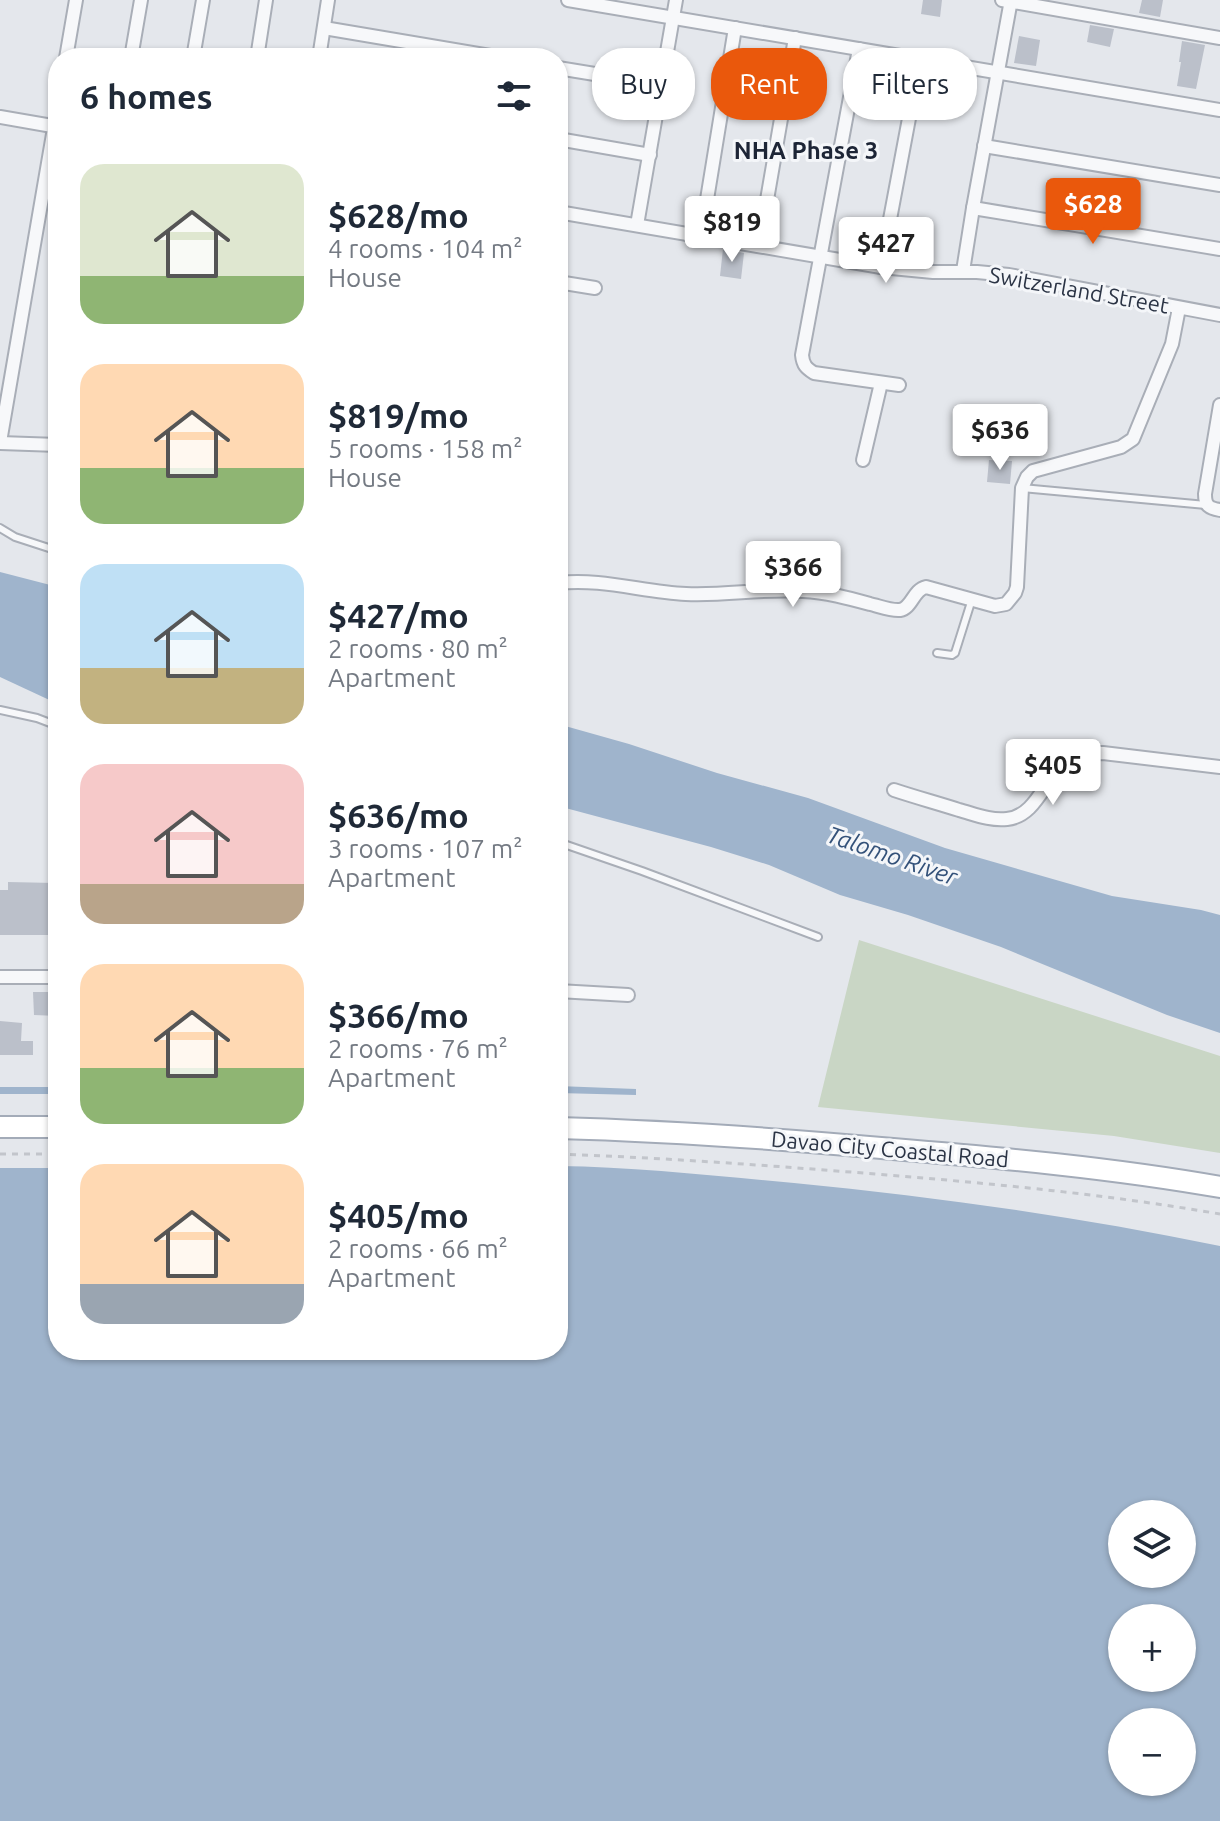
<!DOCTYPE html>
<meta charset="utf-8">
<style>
body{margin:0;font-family:Ubuntu,sans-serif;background:#f6f6f7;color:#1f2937;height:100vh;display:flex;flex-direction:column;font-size:30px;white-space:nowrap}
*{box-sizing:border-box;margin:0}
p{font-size:26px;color:#747a83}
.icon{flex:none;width:44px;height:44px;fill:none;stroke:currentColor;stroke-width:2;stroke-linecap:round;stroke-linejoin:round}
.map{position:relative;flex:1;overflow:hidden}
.panel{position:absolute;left:48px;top:48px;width:520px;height:1312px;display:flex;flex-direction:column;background:#fff;border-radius:32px;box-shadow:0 2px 6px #0004}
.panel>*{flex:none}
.top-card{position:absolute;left:592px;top:48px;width:508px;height:72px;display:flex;gap:16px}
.buttons{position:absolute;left:1108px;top:1500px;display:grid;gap:16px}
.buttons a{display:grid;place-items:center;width:88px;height:88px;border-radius:50%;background:#fff;box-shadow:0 2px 6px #0004;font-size:40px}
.price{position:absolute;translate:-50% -68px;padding:0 18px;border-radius:8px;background:#fff;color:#222;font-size:26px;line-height:52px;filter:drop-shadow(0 2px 4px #0008)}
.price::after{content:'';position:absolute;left:50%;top:48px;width:24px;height:18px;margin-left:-12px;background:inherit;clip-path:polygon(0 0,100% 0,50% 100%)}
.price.active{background:#ea580c;color:#fff}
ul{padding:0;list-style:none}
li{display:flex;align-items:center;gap:24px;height:200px;padding:0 32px}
li span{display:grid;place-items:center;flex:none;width:224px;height:160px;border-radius:24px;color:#555}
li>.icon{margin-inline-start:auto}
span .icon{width:96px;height:96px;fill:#fffc;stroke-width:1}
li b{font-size:34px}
h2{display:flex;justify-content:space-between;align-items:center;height:96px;padding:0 32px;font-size:34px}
.chip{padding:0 28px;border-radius:32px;background:#fff;box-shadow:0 2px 6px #0004;font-size:28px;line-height:72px}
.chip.active{background:#ea580c;color:#fff}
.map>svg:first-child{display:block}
.green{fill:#c9d6c5}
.water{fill:#9fb4cc;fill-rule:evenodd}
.building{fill:#bbc0ca}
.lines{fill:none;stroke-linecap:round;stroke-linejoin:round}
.service-casing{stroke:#a9aeb7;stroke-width:10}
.minor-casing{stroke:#a9aeb7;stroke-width:16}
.primary-casing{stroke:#a3abb8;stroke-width:24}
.path{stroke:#c2c5cb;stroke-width:3;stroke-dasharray:6 6;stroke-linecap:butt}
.service{stroke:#f7f8fa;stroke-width:6}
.minor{stroke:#f7f8fa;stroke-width:12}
.primary{stroke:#fff;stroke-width:20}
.labels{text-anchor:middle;stroke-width:6;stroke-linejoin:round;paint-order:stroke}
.street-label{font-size:22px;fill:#2b3445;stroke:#f4f6f9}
.neighbourhood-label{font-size:24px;font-weight:bold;fill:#1d2536;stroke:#f4f6f9}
.water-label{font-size:24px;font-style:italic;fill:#34527a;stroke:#f4f6f9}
</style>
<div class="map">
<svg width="1220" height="1821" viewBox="0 0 1220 1821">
<rect width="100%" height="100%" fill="#e4e7ec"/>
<path class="green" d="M 859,940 L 1220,1056 L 1220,1153 L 1114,1136 L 818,1107 Z"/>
<g class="water">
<path d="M 0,572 L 58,587 L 58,704 L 0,677 Z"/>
<path d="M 558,724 L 629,744 L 717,773 L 808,798 L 945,848 L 1112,896 L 1201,910 L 1220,915 L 1220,1033 L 1167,1015 L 1001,947 L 908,915 L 840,895 L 769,865 L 711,847 L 558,806 Z"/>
<path d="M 558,1086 L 636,1089 L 636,1095 L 558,1093 Z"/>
<rect x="0" y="1087" width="58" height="7"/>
<path d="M 558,1166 C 637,1167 716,1176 794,1183 C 937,1197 1080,1217 1220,1246 L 1220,1821 L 0,1821 L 0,1168 L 58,1168 L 58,1350 L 558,1350 ZM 1122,1514 L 1182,1514 L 1182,1574 L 1122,1574 ZM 1182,1618 L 1182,1678 L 1122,1678 L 1122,1618 ZM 1182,1722 L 1182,1782 L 1122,1782 L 1122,1722 Z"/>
</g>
<g class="building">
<path d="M 923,0 L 942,0 L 940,17 L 921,14 Z"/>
<path d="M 1142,0 L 1163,0 L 1160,17 L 1139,13 Z"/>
<path d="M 1090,25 L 1114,29 L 1110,47 L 1087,42 Z"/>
<path d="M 1019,36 L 1040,40 L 1036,66 L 1014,63 Z"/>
<path d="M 1182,41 L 1205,45 L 1196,89 L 1177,86 L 1181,62 L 1179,62 Z"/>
<path d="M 723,249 L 744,253 L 741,279 L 720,276 Z"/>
<path d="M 989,460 L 1012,461 L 1010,484 L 987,482 Z"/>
<path d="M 8,882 L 55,883 L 55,935 L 0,935 L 0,890 L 8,890 Z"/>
<path d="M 33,992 L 58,992 L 58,1016 L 34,1015 Z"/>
<path d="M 0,1021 L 22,1023 L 21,1041 L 33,1041 L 33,1055 L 0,1055 Z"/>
</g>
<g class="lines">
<g class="service-casing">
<g id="service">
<path d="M 1022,488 L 1206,505"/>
<path d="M 0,528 L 15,537 L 58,551"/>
<path d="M 937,653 L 952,655 L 955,653 L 972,599"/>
<path d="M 0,710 L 37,718 L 58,726"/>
<path d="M 558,842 L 642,871 L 818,937"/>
</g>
</g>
<g class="minor-casing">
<g id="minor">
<path d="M 568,0 L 1220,110"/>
<path d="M 1002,0 L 1220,38"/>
<path d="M 324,28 L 502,58"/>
<path d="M 859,49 L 802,355 C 803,365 806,368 814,373 L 899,385"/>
<path d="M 66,58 L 76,0"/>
<path d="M 131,58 L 141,0"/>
<path d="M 193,58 L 203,0"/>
<path d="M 257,58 L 266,0"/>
<path d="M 319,58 L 328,0"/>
<path d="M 558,68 L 662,85"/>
<path d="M 0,117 L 58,127"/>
<path d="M 558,139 L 650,155"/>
<path d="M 984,146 L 1220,185"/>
<path d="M 973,208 L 1220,249"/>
<path d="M 558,212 L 881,267 L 933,272 L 977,272 L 1009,275 L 1220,315"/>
<path d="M 637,225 L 676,0"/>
<path d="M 701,236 L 735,28"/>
<path d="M 759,246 L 795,38"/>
<path d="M 881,267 L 920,60"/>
<path d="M 963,271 L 973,208 L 1011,0"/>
<path d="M 558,282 L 595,288"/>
<path d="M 1220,405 L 1205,494 C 1205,506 1209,508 1220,510"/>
<path d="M 0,442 L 58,105"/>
<path d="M 0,443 L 58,445"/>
<path d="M 863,460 L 881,383"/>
<path d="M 558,583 C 602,578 643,592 686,594 C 725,596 764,588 803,591 C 826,592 848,598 870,604 C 879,606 891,611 900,610 C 912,608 913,590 926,587 L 995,606 L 1006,604 L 1015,593 L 1017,587 L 1022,488 L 1027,477 L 1033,471 L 1121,447 L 1133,439 L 1172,344 L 1179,308"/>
<path d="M 894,790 C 915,797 937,803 959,810 C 974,814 990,821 1007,819 C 1037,816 1045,777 1067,761 C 1078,753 1090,753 1103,753 L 1220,767"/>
<path d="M 0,977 L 58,977"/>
<path d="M 558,991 L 628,995"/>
</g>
</g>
<g class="primary-casing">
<g id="primary">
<path d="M 0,1127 L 58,1127"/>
<path d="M 558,1128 C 670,1131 781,1139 893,1149 C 1002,1158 1112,1168 1220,1187"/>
</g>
</g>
<g class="path">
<path d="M 0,1154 L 58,1154"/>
<path d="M 558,1154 C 668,1158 777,1166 887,1175 C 998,1184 1110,1195 1220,1214"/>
</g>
<use href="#service" class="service"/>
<use href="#minor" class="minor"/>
<use href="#primary" class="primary"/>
</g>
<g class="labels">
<g class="street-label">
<text transform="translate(1079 290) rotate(10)" y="8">Switzerland Street</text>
<text transform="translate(890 1149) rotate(5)" y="8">Davao City Coastal Road</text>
</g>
<g class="neighbourhood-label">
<text x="806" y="159">NHA Phase 3</text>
</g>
<g class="water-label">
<text transform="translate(892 856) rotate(19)" y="8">Talomo River</text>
</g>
</g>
</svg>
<div class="buttons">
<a><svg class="icon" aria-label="layers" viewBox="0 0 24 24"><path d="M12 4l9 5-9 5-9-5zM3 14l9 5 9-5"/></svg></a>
<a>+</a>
<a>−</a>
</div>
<b class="price active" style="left:1093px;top:246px">$628</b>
<b class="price" style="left:732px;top:264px">$819</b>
<b class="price" style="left:886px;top:285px">$427</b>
<b class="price" style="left:1000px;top:472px">$636</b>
<b class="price" style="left:793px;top:609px">$366</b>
<b class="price" style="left:1053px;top:807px">$405</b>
<div class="top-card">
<a class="chip">Buy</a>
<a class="chip active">Rent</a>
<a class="chip">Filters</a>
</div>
<section class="panel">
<h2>6 homes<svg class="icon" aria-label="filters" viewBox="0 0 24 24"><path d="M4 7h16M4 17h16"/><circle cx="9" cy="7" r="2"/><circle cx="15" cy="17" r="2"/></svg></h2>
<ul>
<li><span style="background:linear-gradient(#dfe7d0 70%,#8fb573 0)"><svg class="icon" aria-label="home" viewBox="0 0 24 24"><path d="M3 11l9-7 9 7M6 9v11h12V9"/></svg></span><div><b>$628/mo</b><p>4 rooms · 104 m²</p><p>House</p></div></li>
<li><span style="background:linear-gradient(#ffd9b3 65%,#8fb573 0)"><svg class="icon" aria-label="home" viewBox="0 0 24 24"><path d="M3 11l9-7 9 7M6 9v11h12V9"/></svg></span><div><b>$819/mo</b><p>5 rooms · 158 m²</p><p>House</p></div></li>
<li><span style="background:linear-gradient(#bfe0f5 65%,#c2b280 0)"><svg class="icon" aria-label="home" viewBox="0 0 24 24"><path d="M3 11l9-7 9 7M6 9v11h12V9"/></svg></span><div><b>$427/mo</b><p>2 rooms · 80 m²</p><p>Apartment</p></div></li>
<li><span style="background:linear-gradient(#f6c9c9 75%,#b9a48a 0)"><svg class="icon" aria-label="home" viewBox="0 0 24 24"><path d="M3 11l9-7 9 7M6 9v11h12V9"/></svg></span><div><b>$636/mo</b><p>3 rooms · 107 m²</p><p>Apartment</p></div></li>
<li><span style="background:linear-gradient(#ffd9b3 65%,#8fb573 0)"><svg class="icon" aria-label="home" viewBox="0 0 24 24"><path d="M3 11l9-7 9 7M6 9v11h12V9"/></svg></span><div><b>$366/mo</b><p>2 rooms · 76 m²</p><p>Apartment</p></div></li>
<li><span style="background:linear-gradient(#ffd9b3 75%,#9aa5b1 0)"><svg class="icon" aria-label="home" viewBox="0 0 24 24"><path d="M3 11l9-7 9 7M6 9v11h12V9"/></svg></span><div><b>$405/mo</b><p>2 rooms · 66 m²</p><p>Apartment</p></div></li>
</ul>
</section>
</div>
